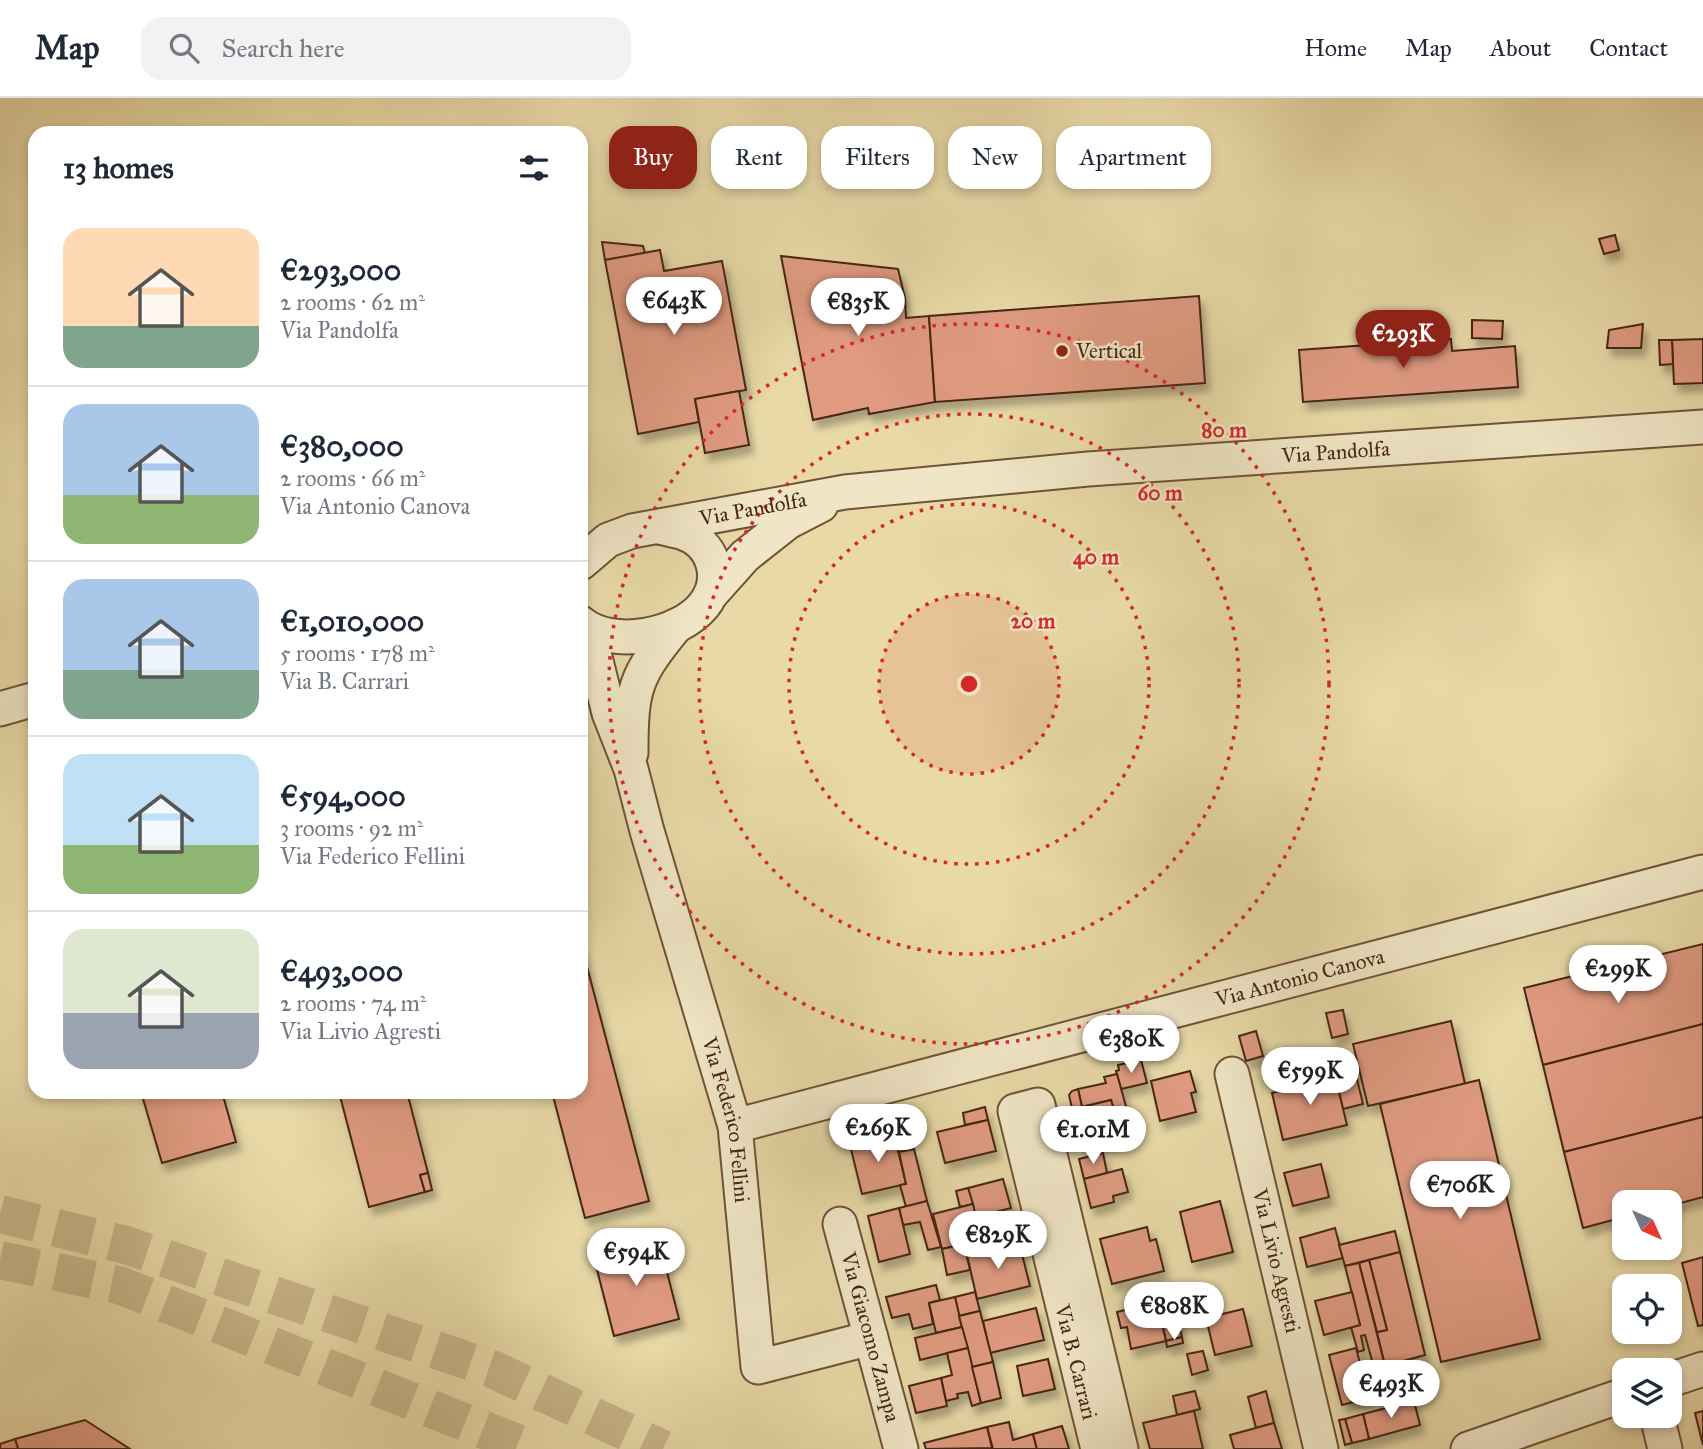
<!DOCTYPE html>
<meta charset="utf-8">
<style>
body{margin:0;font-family:"IM FELL Great Primer",serif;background:#f2f2f3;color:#1f2937;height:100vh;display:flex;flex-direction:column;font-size:26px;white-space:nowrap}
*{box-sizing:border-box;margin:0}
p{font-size:23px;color:#747a83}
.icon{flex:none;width:38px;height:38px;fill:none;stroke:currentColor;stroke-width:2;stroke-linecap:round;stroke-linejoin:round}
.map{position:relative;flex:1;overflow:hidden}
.panel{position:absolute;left:28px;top:28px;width:560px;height:973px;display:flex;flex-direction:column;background:#fff;border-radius:21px;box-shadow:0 4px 10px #0003}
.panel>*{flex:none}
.banner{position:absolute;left:609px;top:28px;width:665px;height:63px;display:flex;gap:14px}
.needle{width:46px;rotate:135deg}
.fabs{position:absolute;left:1612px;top:1092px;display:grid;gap:14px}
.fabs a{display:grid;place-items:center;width:70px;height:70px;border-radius:14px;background:#fff;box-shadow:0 4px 10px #0003;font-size:35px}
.price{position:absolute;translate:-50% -60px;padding:0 16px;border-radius:24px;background:#fff;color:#222;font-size:23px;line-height:46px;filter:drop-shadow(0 2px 4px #0008)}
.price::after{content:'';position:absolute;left:50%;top:42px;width:21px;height:16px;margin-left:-10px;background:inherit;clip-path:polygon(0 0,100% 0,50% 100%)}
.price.on{background:#8f2418;color:#fff}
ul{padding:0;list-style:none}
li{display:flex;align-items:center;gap:21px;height:175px;padding:0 35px}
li+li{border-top:2px solid #e0e1e3}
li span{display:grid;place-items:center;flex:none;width:196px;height:140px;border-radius:21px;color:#555}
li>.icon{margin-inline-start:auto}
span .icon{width:84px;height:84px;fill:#fffc;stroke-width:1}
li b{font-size:30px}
h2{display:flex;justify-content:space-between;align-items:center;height:84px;padding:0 35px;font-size:30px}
.pill{padding:0 24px;border-radius:21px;background:#fff;box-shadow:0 4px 10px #0003;font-size:24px;line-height:63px}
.pill.on{background:#8f2418;color:#fff}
header{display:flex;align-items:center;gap:42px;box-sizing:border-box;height:98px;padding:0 35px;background:#fff;border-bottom:2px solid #e0e1e3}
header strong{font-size:33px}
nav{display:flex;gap:38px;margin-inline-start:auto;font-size:24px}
.search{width:490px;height:63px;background:#f2f2f3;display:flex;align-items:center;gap:18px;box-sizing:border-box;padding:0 24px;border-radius:21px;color:#747a83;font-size:26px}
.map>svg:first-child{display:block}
.building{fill:#df9a81;stroke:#472613;stroke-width:2;filter:url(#shadow)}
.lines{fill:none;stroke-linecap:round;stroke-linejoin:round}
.highway-tunnel{stroke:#c8b589;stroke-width:38;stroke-dasharray:38 19;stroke-linecap:butt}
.minor-casing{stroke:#6f5338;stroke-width:37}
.minor{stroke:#f0e6c6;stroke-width:33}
.ring{fill:none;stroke:#d62828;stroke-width:3.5;stroke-dasharray:3.5 7}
.poi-dot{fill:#8f2418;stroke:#f0e6c6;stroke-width:2.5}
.labels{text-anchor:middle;stroke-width:5;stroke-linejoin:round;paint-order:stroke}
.poi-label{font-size:21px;fill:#472613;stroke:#f0e6c6;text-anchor:start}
.street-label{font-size:21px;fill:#472613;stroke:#f0e6c6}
.centre{fill:#d62828;stroke:#f0e6c6;stroke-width:3.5}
.ring-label{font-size:21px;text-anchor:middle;font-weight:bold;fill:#d62828;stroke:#f0e6c6;stroke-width:5;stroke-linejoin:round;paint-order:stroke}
</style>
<header>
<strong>Map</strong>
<div class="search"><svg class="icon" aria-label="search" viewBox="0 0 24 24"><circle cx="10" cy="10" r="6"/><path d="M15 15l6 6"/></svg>Search here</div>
<nav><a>Home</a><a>Map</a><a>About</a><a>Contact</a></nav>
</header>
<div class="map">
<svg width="1703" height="1351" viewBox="0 0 1703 1351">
<defs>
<filter id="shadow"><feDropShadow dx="4.5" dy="8" stdDeviation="3.5" flood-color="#0004"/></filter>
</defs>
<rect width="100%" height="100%" fill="#e8d9a7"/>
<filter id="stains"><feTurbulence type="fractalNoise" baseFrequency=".00286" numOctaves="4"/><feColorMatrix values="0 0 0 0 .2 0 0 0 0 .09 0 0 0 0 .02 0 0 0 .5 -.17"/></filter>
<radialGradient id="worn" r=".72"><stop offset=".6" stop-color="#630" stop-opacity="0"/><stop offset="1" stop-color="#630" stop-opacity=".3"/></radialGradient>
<g class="building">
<path d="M 1615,137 L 1619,152 L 1604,156 L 1599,141 Z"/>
<path d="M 602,144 L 643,148 L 645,155 L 605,162 Z"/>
<path d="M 660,152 L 664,173 L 722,163 L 746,292 L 695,301 L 699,324 L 638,336 L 605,162 Z"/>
<path d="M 781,158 L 898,171 L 905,200 L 906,220 L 929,218 L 935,304 L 869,316 L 868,310 L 813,322 Z"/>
<path d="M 1199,198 L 1205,285 L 935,304 L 929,218 Z"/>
<path d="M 1472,222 L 1503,223 L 1502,241 L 1472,240 Z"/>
<path d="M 1643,226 L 1641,250 L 1607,250 L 1609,232 Z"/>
<path d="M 1451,241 L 1452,253 L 1515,248 L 1518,289 L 1303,304 L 1299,252 Z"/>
<path d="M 1703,241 L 1703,285 L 1674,286 L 1672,242 Z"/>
<path d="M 1659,242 L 1672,242 L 1673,266 L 1660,267 Z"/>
<path d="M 739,293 L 749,347 L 705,355 L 695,301 Z"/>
<path d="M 581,846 L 649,1103 L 585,1120 L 552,994 L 581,994 Z"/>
<path d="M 1703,846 L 1703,926 L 1543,967 L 1524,890 Z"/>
<path d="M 1343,912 L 1348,936 L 1332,940 L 1326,915 Z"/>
<path d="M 1451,923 L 1465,986 L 1368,1008 L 1353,946 Z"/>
<path d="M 1703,926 L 1703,1019 L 1564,1054 L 1543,967 Z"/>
<path d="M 1256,933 L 1263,958 L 1246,963 L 1239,938 Z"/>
<path d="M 1141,962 L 1147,985 L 1121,991 L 1116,973 L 1119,972 L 1118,967 Z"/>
<path d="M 1354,969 L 1363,1006 L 1343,1011 L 1334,974 Z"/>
<path d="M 1190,973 L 1196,994 L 1191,995 L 1196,1014 L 1160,1023 L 1151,983 Z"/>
<path d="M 1334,974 L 1347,1027 L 1283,1042 L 1272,995 L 1298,988 L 1298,983 Z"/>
<path d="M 1117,976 L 1127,1012 L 1115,1015 L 1111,1002 L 1082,1009 L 1078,991 L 1106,985 L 1104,979 Z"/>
<path d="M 1479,982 L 1540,1241 L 1441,1264 L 1380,1006 Z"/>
<path d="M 1078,991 L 1082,1009 L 1111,1002 L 1115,1015 L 1125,1012 L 1129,1027 L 1116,1030 L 1119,1040 L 1084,1048 L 1080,1030 L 1074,1031 L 1069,1011 L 1072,1010 L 1069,997 L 1072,993 Z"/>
<path d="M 141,994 L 222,994 L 236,1044 L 162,1065 Z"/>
<path d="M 339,994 L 407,994 L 428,1075 L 420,1077 L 425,1094 L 369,1109 Z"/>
<path d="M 985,1009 L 988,1022 L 965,1027 L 963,1015 Z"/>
<path d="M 1703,1019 L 1703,1099 L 1670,1108 L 1670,1104 L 1624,1104 L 1624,1119 L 1583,1130 L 1564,1054 Z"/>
<path d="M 988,1022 L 996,1053 L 945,1065 L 937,1034 Z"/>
<path d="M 894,1036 L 906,1086 L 862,1096 L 850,1047 Z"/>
<path d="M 914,1051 L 927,1103 L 906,1109 L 900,1087 L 906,1086 L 899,1054 Z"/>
<path d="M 1103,1055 L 1107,1075 L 1084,1081 L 1079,1061 Z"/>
<path d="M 1321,1066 L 1329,1099 L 1293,1108 L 1284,1075 Z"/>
<path d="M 1122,1071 L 1128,1094 L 1113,1098 L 1114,1104 L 1091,1110 L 1084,1081 Z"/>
<path d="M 428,1075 L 432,1092 L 425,1094 L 420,1077 Z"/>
<path d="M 1003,1081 L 1011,1110 L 976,1119 L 968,1090 Z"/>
<path d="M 968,1090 L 973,1106 L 960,1109 L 956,1093 Z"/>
<path d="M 927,1103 L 941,1149 L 928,1152 L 920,1124 L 903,1127 L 899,1110 Z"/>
<path d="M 1220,1103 L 1233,1154 L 1192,1164 L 1180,1114 Z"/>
<path d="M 973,1106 L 976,1119 L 958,1123 L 964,1146 L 942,1151 L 933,1116 Z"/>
<path d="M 899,1110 L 910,1156 L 879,1164 L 868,1118 Z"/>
<path d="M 1147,1129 L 1150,1143 L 1156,1141 L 1164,1173 L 1112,1186 L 1100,1141 Z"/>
<path d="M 1335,1130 L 1343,1160 L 1307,1169 L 1300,1140 Z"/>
<path d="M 1395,1133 L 1400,1154 L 1345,1168 L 1339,1147 Z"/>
<path d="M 659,1143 L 679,1221 L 614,1238 L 594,1160 Z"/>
<path d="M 1019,1144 L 1030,1188 L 977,1201 L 967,1157 Z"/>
<path d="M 964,1146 L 970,1172 L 947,1177 L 942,1151 Z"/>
<path d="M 1400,1154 L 1425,1257 L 1385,1268 L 1377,1234 L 1387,1232 L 1369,1162 Z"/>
<path d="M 1703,1159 L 1703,1227 L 1698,1228 L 1682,1165 Z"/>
<path d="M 1369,1162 L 1387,1232 L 1377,1234 L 1359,1165 Z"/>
<path d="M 1359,1165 L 1385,1268 L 1374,1270 L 1365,1237 L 1361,1238 L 1364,1252 L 1358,1254 L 1351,1229 L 1360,1227 L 1345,1168 Z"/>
<path d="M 936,1187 L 940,1202 L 929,1205 L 933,1226 L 913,1231 L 909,1216 L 892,1220 L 886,1199 Z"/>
<path d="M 975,1194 L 980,1213 L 959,1218 L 955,1199 Z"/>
<path d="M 1352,1194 L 1360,1227 L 1324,1237 L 1315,1203 Z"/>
<path d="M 955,1199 L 962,1229 L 936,1235 L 929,1205 Z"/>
<path d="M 1172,1201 L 1182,1239 L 1166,1243 L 1157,1204 Z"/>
<path d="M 1157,1204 L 1166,1243 L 1131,1251 L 1127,1229 L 1121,1230 L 1117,1214 Z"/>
<path d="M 1036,1210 L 1044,1242 L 990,1255 L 983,1223 Z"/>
<path d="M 1243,1211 L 1252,1248 L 1215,1257 L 1206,1220 Z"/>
<path d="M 980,1213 L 993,1264 L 972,1269 L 959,1218 Z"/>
<path d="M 962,1229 L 968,1250 L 920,1262 L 915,1240 Z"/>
<path d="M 1182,1239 L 1183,1245 L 1167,1249 L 1166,1243 Z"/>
<path d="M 968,1250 L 981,1305 L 972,1308 L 968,1294 L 957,1296 L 958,1300 L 946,1303 L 941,1280 L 952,1277 L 947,1255 Z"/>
<path d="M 1356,1250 L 1369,1300 L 1342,1307 L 1329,1257 Z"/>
<path d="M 1203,1253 L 1208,1272 L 1192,1277 L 1187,1256 Z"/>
<path d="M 1048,1261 L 1055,1291 L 1023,1298 L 1017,1268 Z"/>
<path d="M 993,1264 L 1001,1300 L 981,1305 L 972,1269 Z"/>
<path d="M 941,1280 L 947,1308 L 916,1315 L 909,1288 Z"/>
<path d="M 1195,1293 L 1200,1311 L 1177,1317 L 1173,1298 Z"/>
<path d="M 1266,1293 L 1274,1325 L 1256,1330 L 1248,1299 Z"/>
<path d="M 1414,1303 L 1420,1327 L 1369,1341 L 1363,1316 Z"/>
<path d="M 1194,1313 L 1203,1351 L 1150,1351 L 1143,1325 Z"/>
<path d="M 1703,1313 L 1703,1347 L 1695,1315 Z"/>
<path d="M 1363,1316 L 1369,1341 L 1352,1345 L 1345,1321 Z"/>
<path d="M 1345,1321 L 1352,1345 L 1345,1347 L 1339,1322 Z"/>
<path d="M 85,1322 L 130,1351 L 18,1351 L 15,1341 Z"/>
<path d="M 1009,1324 L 1013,1342 L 1033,1336 L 1037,1351 L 993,1351 L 987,1329 Z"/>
<path d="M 1274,1325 L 1282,1351 L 1234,1351 L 1230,1337 Z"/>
<path d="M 1062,1328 L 1069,1351 L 1037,1351 L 1033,1336 Z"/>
<path d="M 987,1329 L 992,1350 L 926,1351 L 924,1345 Z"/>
<path d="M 15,1341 L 18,1351 L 0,1351 L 0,1346 Z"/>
</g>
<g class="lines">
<g class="highway-tunnel">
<path d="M 0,1116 L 126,1147 L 492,1271 L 663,1351"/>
<path d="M 0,1162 L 119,1187 L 532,1351"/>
</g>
<g class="minor-casing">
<g id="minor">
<path id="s1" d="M 581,465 L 608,442 L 632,433 L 845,394 L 1088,371 L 1703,329"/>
<path d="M 712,495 L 745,458 L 788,424 L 821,407"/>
<path d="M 581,525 C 613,551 679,538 704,507 C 725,480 713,444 681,434 C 674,432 666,431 659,429"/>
<path id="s2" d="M 588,531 L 609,615 L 631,671 L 647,733 L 735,1028 L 758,1269 L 871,1240"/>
<path d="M 0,611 L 35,601"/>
<path d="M 631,655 C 631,590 635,578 676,528"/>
<path id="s3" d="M 1232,976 L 1321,1351"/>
<path id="s4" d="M 735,1028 L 1703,774"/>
<path id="s5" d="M 840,1126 L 901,1351"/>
<path d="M 1670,1282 L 1703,1271"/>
<path d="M 1657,1318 L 1665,1351"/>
<path d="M 1098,1351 L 1015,1013 L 1038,1007 L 1121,1351"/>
<path d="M 1468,1351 L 1624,1297"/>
</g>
</g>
<use href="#minor" class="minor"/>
</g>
<circle cx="969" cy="586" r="90" fill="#d62828" fill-opacity=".12"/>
<g class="ring">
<circle cx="969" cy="586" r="90"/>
<circle cx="969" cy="586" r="180"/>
<circle cx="969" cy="586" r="270"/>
<circle cx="969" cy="586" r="360"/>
</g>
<circle class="poi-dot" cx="1062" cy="253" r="7"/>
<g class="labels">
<g class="poi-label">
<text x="1076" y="260">Vertical</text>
</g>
<g class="street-label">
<text dy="7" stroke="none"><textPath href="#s1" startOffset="770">Via Pandolfa</textPath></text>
<text dy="7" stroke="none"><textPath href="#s1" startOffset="184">Via Pandolfa</textPath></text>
<text dy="7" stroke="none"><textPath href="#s4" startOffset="584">Via Antonio Canova</textPath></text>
<text dy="7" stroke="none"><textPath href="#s2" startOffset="511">Via Federico Fellini</textPath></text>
<text dy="7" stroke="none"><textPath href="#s3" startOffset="192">Via Livio Agresti</textPath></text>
<text dy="7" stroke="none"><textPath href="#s5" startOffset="117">Via Giacomo Zampa</textPath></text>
<text transform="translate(1076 1264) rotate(76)" y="7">Via B. Carrari</text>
</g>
</g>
<circle cx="969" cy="586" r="10" class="centre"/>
<g class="ring-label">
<text x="1224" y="339">80 m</text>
<text x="1160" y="402">60 m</text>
<text x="1096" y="466">40 m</text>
<text x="1033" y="530">20 m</text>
</g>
<rect width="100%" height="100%" filter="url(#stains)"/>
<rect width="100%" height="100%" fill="url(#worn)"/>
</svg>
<div class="fabs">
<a><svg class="needle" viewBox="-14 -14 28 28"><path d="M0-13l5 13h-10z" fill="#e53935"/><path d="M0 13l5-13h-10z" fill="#747a83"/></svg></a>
<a><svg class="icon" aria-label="locate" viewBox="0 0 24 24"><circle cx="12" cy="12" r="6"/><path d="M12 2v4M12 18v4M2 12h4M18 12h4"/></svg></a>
<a><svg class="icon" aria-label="layers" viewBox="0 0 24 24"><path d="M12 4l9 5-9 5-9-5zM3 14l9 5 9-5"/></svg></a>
</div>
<b class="price" style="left:674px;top:239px">€643K</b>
<b class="price" style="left:858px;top:240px">€835K</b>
<b class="price on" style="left:1403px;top:272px">€293K</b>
<b class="price" style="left:1618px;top:907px">€299K</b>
<b class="price" style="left:1131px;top:977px">€380K</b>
<b class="price" style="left:1310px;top:1009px">€599K</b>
<b class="price" style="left:878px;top:1066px">€269K</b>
<b class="price" style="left:1093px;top:1068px">€1.01M</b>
<b class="price" style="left:1460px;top:1123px">€706K</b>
<b class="price" style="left:998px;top:1173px">€829K</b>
<b class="price" style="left:636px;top:1190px">€594K</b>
<b class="price" style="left:1174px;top:1244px">€808K</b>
<b class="price" style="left:1391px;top:1322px">€493K</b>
<div class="banner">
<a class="pill on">Buy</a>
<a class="pill">Rent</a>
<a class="pill">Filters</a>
<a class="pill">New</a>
<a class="pill">Apartment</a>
</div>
<section class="panel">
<h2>13 homes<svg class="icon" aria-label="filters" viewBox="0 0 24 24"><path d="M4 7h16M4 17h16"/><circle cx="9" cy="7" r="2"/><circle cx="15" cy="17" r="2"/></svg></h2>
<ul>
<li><span style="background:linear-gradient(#ffd9b3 70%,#7fa58c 0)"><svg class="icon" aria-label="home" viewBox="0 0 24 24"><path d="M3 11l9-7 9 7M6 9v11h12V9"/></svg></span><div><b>€293,000</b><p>2 rooms · 62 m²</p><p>Via Pandolfa</p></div></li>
<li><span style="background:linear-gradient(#a9c7e8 65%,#8fb573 0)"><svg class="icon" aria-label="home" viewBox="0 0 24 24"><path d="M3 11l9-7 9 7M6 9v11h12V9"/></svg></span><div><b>€380,000</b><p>2 rooms · 66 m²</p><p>Via Antonio Canova</p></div></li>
<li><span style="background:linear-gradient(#a9c7e8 65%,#7fa58c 0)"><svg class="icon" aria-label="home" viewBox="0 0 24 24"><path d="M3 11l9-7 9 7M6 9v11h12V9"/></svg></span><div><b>€1,010,000</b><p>5 rooms · 178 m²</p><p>Via B. Carrari</p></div></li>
<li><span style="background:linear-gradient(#bfe0f5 65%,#8fb573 0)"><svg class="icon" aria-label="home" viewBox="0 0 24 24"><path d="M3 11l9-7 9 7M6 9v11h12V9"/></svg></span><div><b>€594,000</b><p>3 rooms · 92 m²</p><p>Via Federico Fellini</p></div></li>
<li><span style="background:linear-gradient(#dfe7d0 60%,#9aa5b1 0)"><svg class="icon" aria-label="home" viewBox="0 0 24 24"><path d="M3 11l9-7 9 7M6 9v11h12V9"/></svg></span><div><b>€493,000</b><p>2 rooms · 74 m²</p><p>Via Livio Agresti</p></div></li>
</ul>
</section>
</div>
